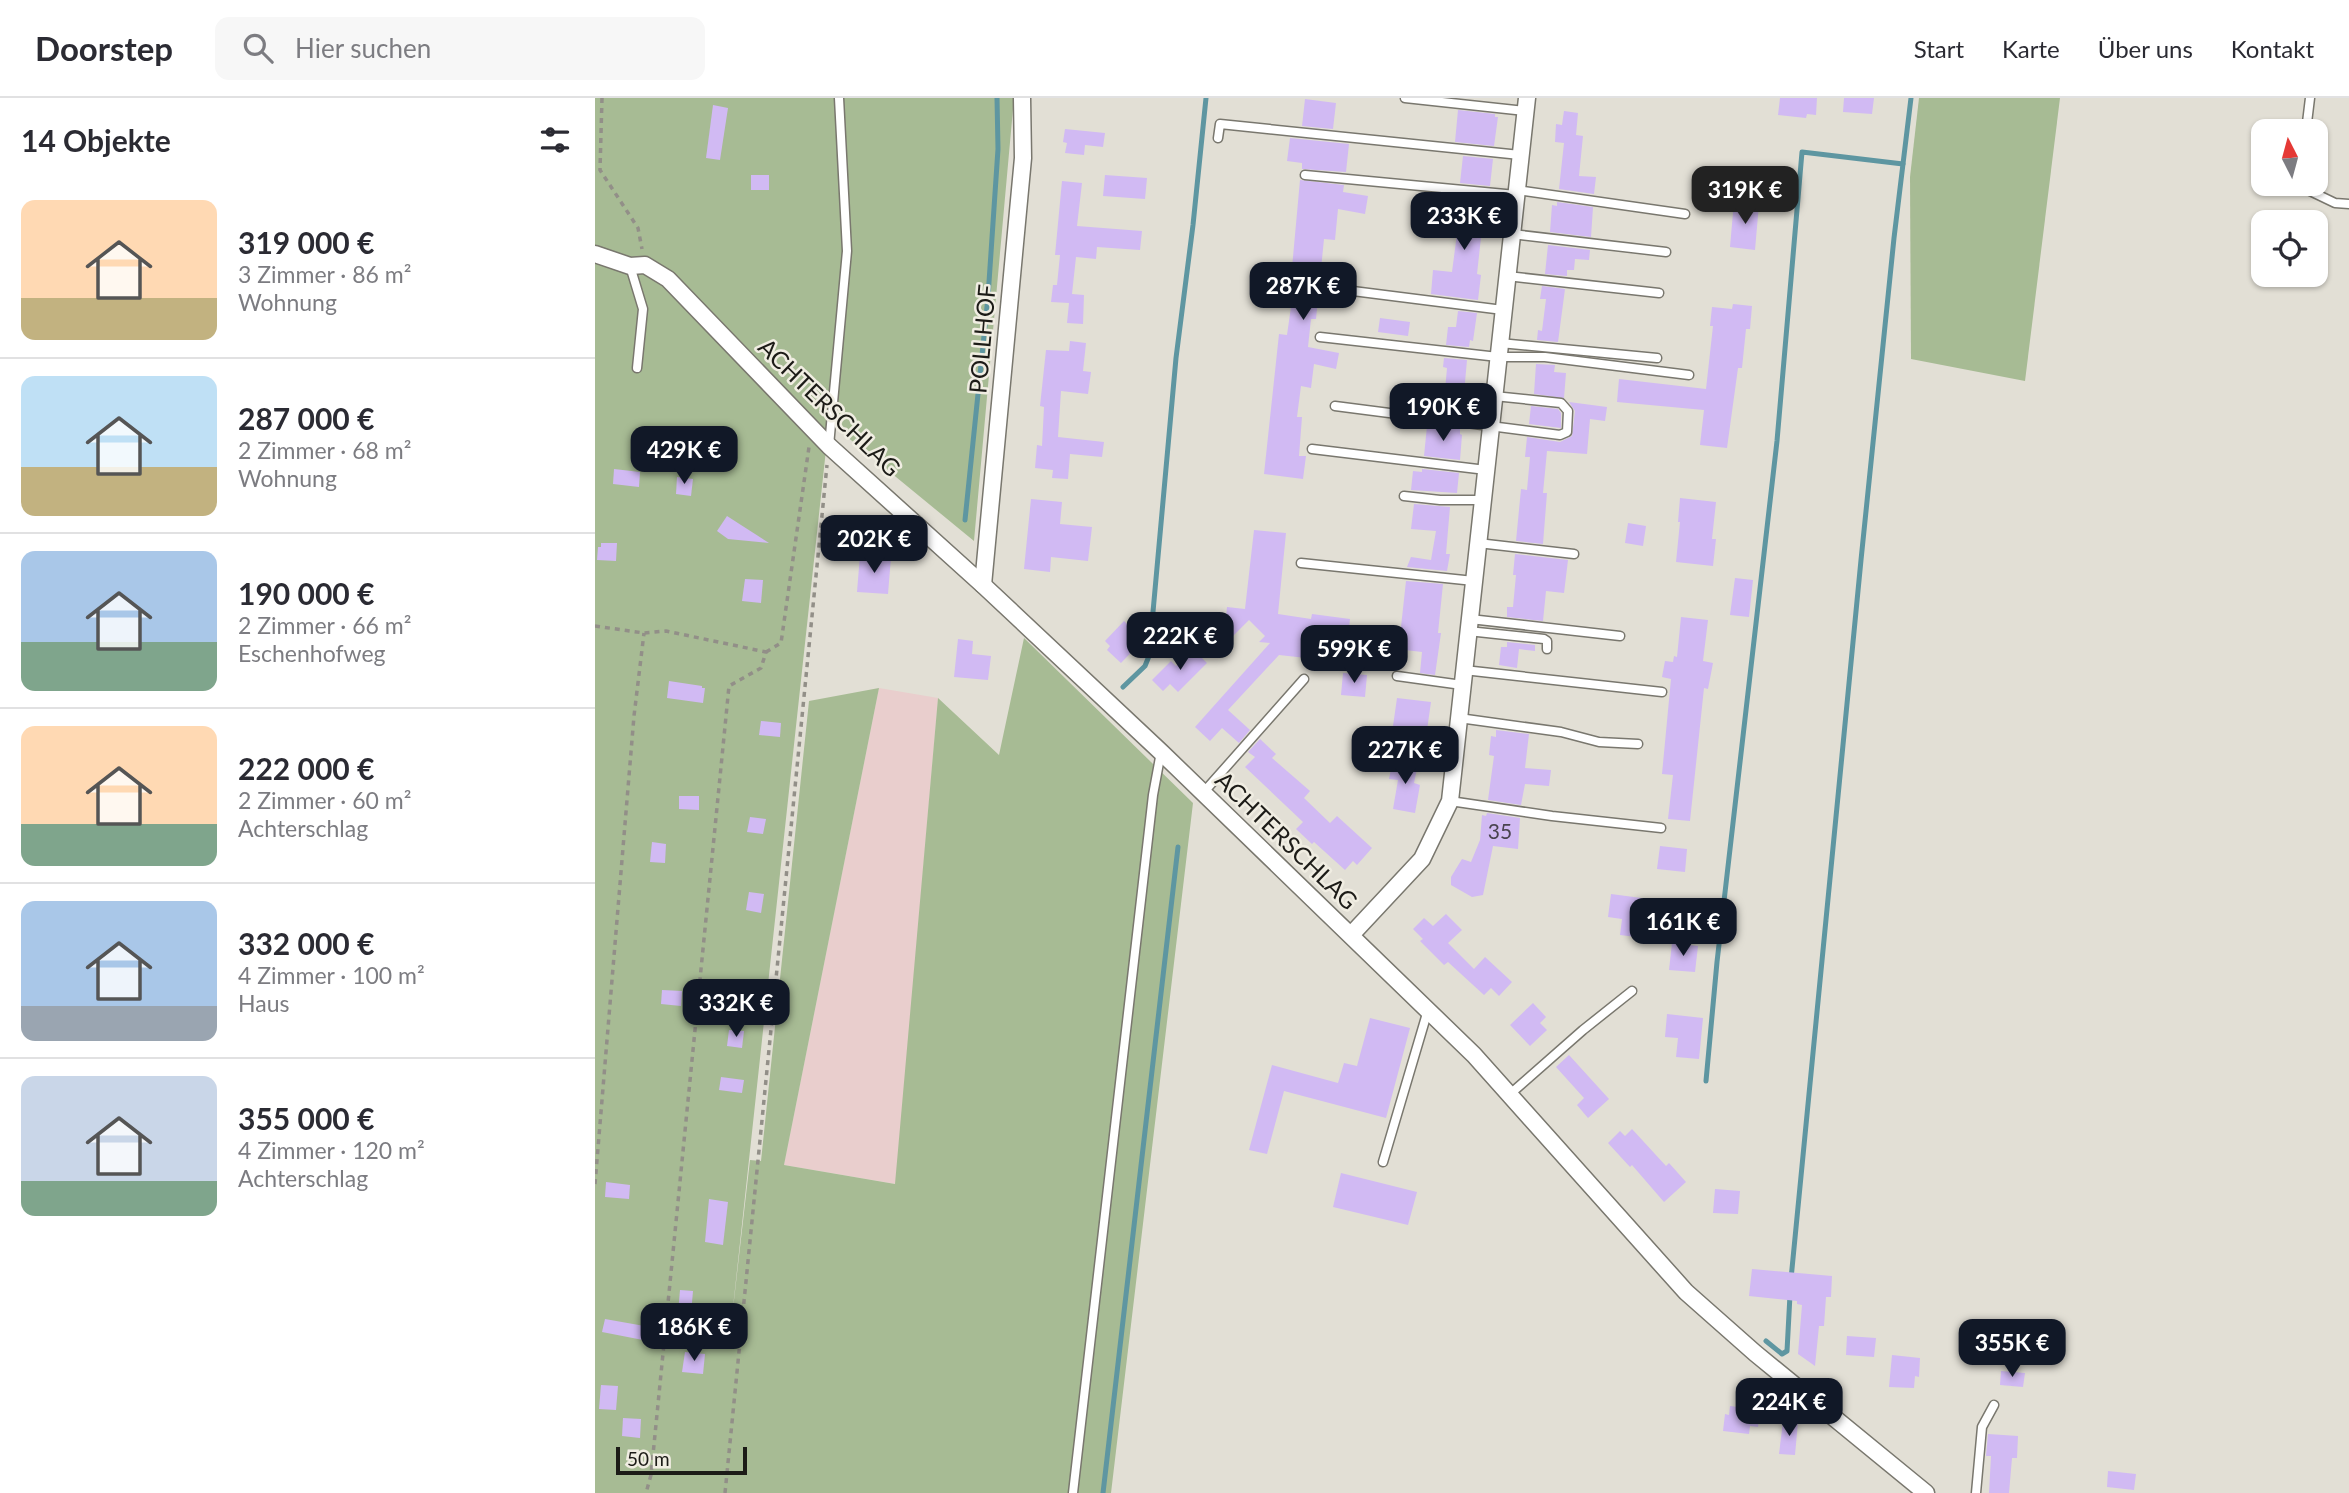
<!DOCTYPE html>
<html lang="de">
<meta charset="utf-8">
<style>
body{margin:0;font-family:Lato,sans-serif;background:#f7f7f7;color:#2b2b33;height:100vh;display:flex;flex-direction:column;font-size:26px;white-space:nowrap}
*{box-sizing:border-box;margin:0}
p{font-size:23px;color:#7c7c81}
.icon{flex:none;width:38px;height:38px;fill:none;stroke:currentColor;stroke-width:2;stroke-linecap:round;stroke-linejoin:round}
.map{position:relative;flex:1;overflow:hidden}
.drawer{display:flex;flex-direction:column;background:#fff;width:595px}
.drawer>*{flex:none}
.needle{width:46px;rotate:354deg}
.buttons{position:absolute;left:1656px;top:21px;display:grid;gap:14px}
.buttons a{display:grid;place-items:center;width:77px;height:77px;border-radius:14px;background:#fff;box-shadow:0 2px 5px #0004;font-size:35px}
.scale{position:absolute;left:21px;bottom:18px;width:131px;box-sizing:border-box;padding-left:7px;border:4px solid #1c1b17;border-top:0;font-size:19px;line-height:24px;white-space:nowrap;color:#1c1b17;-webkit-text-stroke:5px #f0ede2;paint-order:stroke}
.price{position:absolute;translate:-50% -60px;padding:0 16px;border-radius:14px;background:#111827;color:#fff;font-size:23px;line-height:46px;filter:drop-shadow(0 2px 4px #0008)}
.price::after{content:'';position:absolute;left:50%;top:42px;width:21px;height:16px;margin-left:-10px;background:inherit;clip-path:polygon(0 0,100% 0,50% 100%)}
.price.active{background:#222;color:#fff}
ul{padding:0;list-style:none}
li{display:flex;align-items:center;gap:21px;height:175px;padding:0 21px}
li+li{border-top:2px solid #e1e1e2}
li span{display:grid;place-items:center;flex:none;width:196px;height:140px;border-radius:14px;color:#555}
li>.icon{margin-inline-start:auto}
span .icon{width:84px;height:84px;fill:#fffc;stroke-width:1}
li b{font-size:30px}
h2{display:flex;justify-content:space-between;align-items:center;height:84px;padding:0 21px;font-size:30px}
header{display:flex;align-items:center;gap:42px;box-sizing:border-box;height:98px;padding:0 35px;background:#fff;border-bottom:2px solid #e1e1e2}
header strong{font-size:33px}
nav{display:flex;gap:38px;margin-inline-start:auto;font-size:24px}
.search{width:490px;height:63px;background:#f7f7f7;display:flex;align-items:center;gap:18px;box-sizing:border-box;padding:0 24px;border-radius:14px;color:#7c7c81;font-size:26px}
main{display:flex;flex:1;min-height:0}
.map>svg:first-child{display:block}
.industrial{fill:#e9cecd}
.green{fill:#a7bb94}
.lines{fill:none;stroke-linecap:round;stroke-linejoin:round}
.stream{stroke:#5e96a1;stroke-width:5}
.building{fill:#d1baf3}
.service-casing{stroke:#79776e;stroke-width:11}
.minor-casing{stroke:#79776e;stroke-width:19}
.path{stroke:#928f88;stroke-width:3.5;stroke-dasharray:5 5;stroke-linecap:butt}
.service{stroke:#fff;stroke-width:8}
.minor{stroke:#fff;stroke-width:16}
.labels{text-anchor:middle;stroke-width:5;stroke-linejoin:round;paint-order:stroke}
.number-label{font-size:21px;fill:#49434e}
.street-label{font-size:24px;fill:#1c1b17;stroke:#f0ede2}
</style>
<header>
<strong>Doorstep</strong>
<div class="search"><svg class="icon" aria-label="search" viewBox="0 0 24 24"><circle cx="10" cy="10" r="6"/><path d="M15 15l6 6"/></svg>Hier suchen</div>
<nav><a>Start</a><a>Karte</a><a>Über uns</a><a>Kontakt</a></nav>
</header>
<main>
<section class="drawer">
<h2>14 Objekte<svg class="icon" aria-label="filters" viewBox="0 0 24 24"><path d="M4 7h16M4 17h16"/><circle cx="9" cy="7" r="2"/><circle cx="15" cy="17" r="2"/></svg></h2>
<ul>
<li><span style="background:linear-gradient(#ffd9b3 70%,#c2b280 0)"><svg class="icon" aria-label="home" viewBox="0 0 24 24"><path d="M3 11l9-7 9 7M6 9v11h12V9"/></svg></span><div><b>319 000 €</b><p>3 Zimmer · 86 m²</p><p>Wohnung</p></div></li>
<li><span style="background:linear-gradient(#bfe0f5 65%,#c2b280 0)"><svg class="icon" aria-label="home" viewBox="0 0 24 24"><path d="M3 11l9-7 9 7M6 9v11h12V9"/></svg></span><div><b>287 000 €</b><p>2 Zimmer · 68 m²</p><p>Wohnung</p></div></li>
<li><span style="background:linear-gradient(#a9c7e8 65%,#7fa58c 0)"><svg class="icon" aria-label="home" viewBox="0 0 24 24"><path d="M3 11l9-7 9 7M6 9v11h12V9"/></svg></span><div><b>190 000 €</b><p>2 Zimmer · 66 m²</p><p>Eschenhofweg</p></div></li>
<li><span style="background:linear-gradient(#ffd9b3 70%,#7fa58c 0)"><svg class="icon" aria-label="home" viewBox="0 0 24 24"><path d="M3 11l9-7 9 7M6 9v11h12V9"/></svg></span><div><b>222 000 €</b><p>2 Zimmer · 60 m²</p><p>Achterschlag</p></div></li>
<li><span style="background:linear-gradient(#a9c7e8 75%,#9aa5b1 0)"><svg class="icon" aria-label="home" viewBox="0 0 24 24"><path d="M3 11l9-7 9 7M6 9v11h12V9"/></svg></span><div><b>332 000 €</b><p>4 Zimmer · 100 m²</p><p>Haus</p></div></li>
<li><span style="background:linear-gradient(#c9d6e8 75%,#7fa58c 0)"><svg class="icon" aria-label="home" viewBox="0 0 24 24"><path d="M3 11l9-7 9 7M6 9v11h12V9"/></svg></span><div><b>355 000 €</b><p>4 Zimmer · 120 m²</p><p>Achterschlag</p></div></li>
</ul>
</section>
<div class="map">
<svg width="1754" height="1395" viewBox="0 0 1754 1395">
<rect width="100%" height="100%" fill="#e2dfd5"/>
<path class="industrial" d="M 284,590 L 343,600 L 301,1086 L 189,1067 Z"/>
<g class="green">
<path d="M 0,0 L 419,0 L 379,443 L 234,324 L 135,1237 L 155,1062 L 166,1063 L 214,603 L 284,590 L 189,1067 L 300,1086 L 343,600 L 404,657 L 429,540 L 598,705 L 516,1395 L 0,1395 Z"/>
<path d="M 1324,0 L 1465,0 L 1430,283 L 1316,261 L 1315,79 Z"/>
</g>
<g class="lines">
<g class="stream">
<path d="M 370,422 L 393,199 L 403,51 L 402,0"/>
<path d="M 528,589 L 550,568 L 554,558 L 581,260 L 598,127 L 611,0"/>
<path d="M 1111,983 L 1122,864 L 1182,343 L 1207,54 L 1308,66"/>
<path d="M 1196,1181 L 1266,462 L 1299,140 L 1316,0"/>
<path d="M 1171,1243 L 1187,1256 L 1192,1253 L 1195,1197"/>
<path d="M 508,1395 L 583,749"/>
</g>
</g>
<g class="building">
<path d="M 1185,0 L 1222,0 L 1221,17 L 1212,16 L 1211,20 L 1183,17 Z"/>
<path d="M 1249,0 L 1279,0 L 1277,16 L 1248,14 Z"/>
<path d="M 710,1 L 741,5 L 738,31 L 707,28 Z"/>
<path d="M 118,7 L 133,10 L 125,62 L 111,60 Z"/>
<path d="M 863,12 L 900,16 L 900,19 L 903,19 L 899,48 L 860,44 Z"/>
<path d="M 969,13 L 983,15 L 981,37 L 988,38 L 984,78 L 1001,79 L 999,96 L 964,91 L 969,45 L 960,44 L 961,26 L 967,27 Z"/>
<path d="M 470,31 L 510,35 L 508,49 L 490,47 L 489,57 L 470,55 L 472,45 L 468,44 Z"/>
<path d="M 695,40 L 754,46 L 751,74 L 707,71 L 707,65 L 692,63 Z"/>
<path d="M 868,58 L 898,61 L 895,88 L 865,85 Z"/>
<rect x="156" y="77" width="18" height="15"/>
<path d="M 510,77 L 552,80 L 550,101 L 508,98 Z"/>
<path d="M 705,82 L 749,87 L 748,94 L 773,98 L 770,116 L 743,111 L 740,142 L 729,141 L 721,221 L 716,221 L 713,249 L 744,255 L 741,271 L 719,266 L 716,290 L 706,288 L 702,319 L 707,319 L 704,358 L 711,358 L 708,381 L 669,376 L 684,236 L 692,237 L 700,181 L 696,181 Z"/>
<path d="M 467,83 L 487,85 L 482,128 L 547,133 L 545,152 L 502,149 L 501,161 L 481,159 L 477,196 L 489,197 L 488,226 L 472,225 L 474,205 L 456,204 L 458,187 L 462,187 L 465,157 L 460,157 Z"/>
<path d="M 861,98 L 893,101 L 892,113 L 889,112 L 882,176 L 886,177 L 883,202 L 836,196 L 838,172 L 857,174 L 863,128 L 858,127 Z"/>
<path d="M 1139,103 L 1164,106 L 1160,152 L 1135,149 Z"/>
<path d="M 962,104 L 998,109 L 996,139 L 955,134 L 957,107 L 962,108 Z"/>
<path d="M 953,147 L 995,152 L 994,162 L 980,161 L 979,172 L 972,172 L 972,178 L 950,176 Z"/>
<path d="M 947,188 L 970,191 L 963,244 L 942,242 L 943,232 L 947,233 L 951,201 L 945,201 Z"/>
<path d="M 1138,206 L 1157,208 L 1155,231 L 1151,231 L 1147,270 L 1143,270 L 1132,350 L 1105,347 L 1109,312 L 1022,304 L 1024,281 L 1111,291 L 1118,228 L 1115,228 L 1117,209 L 1137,211 Z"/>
<path d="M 863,213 L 882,215 L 878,243 L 875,242 L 874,249 L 851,247 L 853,229 L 861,229 Z"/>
<path d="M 785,220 L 815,224 L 813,238 L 783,234 Z"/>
<path d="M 475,243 L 491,245 L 488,273 L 496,274 L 493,296 L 466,293 L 463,339 L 509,344 L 507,359 L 475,356 L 473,381 L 457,380 L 458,372 L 440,370 L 442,347 L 447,348 L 449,309 L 445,308 L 451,252 L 474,253 Z"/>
<path d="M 849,260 L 872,262 L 867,318 L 848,315 L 852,270 L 848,269 Z"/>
<path d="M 941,266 L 960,267 L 959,274 L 971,275 L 969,300 L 939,296 Z"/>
<path d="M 974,304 L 1012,309 L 1010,323 L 995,321 L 992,356 L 952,353 L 948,395 L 952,395 L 948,446 L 921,443 L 926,391 L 932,392 L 935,359 L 930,359 L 932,339 L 965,344 L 977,338 L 980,313 Z"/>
<path d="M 936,308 L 963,311 L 966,315 L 966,330 L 934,326 Z"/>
<path d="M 832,328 L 865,331 L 865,336 L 867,337 L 865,362 L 829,358 Z"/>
<path d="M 19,371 L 45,374 L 44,389 L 18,386 Z"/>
<path d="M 827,371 L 864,375 L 862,395 L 816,392 L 818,373 L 827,374 Z"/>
<path d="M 82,379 L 98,381 L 96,398 L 81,396 Z"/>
<path d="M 1085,400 L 1121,404 L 1117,441 L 1121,441 L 1118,468 L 1081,464 L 1085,424 L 1083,424 Z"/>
<path d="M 436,401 L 467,404 L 465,426 L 497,429 L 493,463 L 456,459 L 455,474 L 429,471 Z"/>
<path d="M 819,406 L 855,409 L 851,456 L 855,456 L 852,473 L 812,469 L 816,459 L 836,462 L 841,433 L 816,431 Z"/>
<path d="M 132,418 L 174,445 L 133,441 L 122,433 Z"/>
<path d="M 1033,425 L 1051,428 L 1048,448 L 1030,445 Z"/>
<path d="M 659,432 L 691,435 L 683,516 L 716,521 L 717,516 L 755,521 L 752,550 L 713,546 L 711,560 L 684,557 L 633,612 L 655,632 L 644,645 L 627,630 L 615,643 L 600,629 L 675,545 L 664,544 L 670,538 L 654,522 L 628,548 L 632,509 L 650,511 Z"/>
<path d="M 6,445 L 22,445 L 21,463 L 2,462 L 3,449 L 6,449 Z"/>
<path d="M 920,456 L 973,462 L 969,495 L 951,493 L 948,523 L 912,519 L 912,509 L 918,509 L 921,477 L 918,477 Z"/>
<path d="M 265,457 L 296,459 L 293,496 L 262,494 Z"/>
<path d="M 1140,480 L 1158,482 L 1154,519 L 1135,517 Z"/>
<path d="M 150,481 L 168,482 L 166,505 L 147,503 Z"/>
<path d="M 811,483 L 848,486 L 843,535 L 846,535 L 840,577 L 825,575 L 827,554 L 793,550 L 794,537 L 805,538 Z"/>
<path d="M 1086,519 L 1113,522 L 1108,563 L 1118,565 L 1113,591 L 1109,590 L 1095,723 L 1073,721 L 1078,677 L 1067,676 L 1076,581 L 1067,579 L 1070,563 L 1078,564 L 1079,558 L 1082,559 Z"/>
<path d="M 529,523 L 548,542 L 526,565 L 512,552 L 515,548 L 510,543 Z"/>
<path d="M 363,541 L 378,543 L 377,556 L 396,558 L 393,582 L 359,579 Z"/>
<path d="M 912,544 L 940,547 L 940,553 L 924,551 L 922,570 L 904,567 L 906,549 L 912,549 Z"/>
<path d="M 598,551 L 612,565 L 583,594 L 575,586 L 568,593 L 557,582 L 576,563 L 581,568 Z"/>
<path d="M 748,575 L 772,577 L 770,599 L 746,597 Z"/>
<path d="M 74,583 L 107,588 L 107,590 L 110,590 L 108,605 L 72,600 Z"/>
<path d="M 802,600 L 836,604 L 832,632 L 798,628 Z"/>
<path d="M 166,623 L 186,625 L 185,639 L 164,637 Z"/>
<path d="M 901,632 L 934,636 L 930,670 L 956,672 L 954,688 L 930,686 L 926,707 L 893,702 L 899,658 L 894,657 L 896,638 L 901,639 Z"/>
<path d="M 665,641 L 681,656 L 677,660 L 715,693 L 709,700 L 735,725 L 742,718 L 777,750 L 762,767 L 758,763 L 750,772 L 719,744 L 717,746 L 701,731 L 708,724 L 650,669 L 660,659 L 653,654 Z"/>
<path d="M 798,661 L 823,666 L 819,685 L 825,687 L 820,715 L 798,711 L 803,682 L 794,681 Z"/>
<path d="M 84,698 L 104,698 L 104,712 L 84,711 Z"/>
<path d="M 892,715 L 925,720 L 923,751 L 898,748 L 888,797 L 877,799 L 856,787 L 856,779 L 867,761 L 876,764 L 885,742 L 887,717 L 891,718 Z"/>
<path d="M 155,719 L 171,721 L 168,736 L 152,734 Z"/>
<path d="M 57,744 L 71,746 L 70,765 L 55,764 Z"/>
<path d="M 1065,748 L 1092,751 L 1090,774 L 1062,771 Z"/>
<path d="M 154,794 L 169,796 L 166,815 L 151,812 Z"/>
<path d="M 1016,796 L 1054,801 L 1049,840 L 1025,837 L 1027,821 L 1013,819 Z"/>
<path d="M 851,816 L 867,832 L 853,845 L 879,871 L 890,859 L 917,884 L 904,898 L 896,890 L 889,897 L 853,864 L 849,867 L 825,843 L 828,841 L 818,831 L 829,820 L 838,828 Z"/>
<path d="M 1077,845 L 1103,848 L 1100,874 L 1074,872 Z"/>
<path d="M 67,892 L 87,893 L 86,908 L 66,906 Z"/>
<path d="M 938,905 L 951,919 L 945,925 L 952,932 L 935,948 L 915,927 Z"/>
<path d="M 1072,916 L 1108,920 L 1104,961 L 1081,959 L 1083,940 L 1070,939 Z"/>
<path d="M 775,920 L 815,930 L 791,1020 L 689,993 L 672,1056 L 654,1052 L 677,967 L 743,985 L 749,965 L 762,968 Z"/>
<path d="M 134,932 L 149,933 L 147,950 L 132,948 Z"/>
<path d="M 974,957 L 1014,1001 L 993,1020 L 982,1007 L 989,1000 L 961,969 Z"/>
<path d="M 126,979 L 149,982 L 147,995 L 124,992 Z"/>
<path d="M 1037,1031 L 1071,1068 L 1074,1065 L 1091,1084 L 1069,1104 L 1037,1067 L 1035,1069 L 1013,1045 L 1025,1033 L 1030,1038 Z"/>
<path d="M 746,1075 L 822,1094 L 813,1127 L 738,1109 Z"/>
<path d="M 11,1084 L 35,1087 L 34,1101 L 10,1099 Z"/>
<path d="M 1120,1091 L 1145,1093 L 1143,1116 L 1118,1115 Z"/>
<path d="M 114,1101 L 133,1104 L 128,1147 L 110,1144 Z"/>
<path d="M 1157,1171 L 1237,1178 L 1236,1199 L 1231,1199 L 1229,1228 L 1224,1228 L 1220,1268 L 1203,1256 L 1207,1207 L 1202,1206 L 1202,1203 L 1154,1198 Z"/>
<path d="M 85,1192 L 98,1193 L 96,1216 L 83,1215 Z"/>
<path d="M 10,1221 L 55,1229 L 53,1243 L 7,1234 Z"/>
<path d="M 1252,1238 L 1281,1240 L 1279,1259 L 1251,1257 Z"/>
<path d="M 90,1254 L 110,1256 L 108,1276 L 87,1274 Z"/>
<path d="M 1297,1257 L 1325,1260 L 1324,1279 L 1320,1278 L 1319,1290 L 1294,1289 Z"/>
<path d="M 1406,1273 L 1430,1275 L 1428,1289 L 1405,1287 Z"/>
<path d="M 6,1287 L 23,1288 L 21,1312 L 4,1311 Z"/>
<path d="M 1135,1308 L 1165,1312 L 1163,1329 L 1155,1328 L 1154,1336 L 1128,1333 L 1130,1316 L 1134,1317 Z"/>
<path d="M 28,1320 L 46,1321 L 45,1340 L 27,1338 Z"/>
<path d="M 1188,1323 L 1203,1324 L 1200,1357 L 1184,1356 Z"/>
<path d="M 1393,1336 L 1423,1338 L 1422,1360 L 1417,1360 L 1414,1395 L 1394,1395 L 1396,1358 L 1391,1358 Z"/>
<path d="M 1513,1373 L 1541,1376 L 1539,1392 L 1512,1389 Z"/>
</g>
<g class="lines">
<g class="service-casing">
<g id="service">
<path d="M 810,0 L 930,13"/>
<path d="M 1711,33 L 1715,0"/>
<path d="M 623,40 L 625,26 L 925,57"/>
<path d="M 710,77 L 921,97"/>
<path d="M 1712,86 L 1715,93 L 1740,105 L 1754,106"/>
<path d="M 922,92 L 1090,116"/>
<path d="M 917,136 L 1071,154"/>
<path d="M 35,168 L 48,211 L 42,270"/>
<path d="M 912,178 L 1064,195"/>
<path d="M 742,191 L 908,212"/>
<path d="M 725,239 L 903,259 L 950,259 L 1094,277"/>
<path d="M 905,245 L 1062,260"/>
<path d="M 740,308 L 965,337 L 972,334 L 973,313 L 966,305 L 899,298"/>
<path d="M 234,348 L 252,153 L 244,0"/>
<path d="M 717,351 L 891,372"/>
<path d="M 809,398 L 845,402 L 888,402"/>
<path d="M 883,445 L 979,456"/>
<path d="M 706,465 L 879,483"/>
<path d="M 875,521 L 1025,538"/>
<path d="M 873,533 L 949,541 L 952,543 L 952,551"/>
<path d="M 869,572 L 1067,594"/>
<path d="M 802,578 L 867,587"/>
<path d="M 864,620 L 966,634 L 1004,644 L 1043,646"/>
<path d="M 608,695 L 709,581"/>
<path d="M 855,703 L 957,718 L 1066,730"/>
<path d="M 914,997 L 988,932 L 1037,893"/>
<path d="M 788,1064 L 833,912"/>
<path d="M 478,1395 L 558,697 L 566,654"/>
<path d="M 1381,1395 L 1387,1329 L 1399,1307"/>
</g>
</g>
<g class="minor-casing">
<g id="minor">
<path d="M 0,156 L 35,168 L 50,167 L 73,181 L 234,348 L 388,487 L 566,654 L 879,957 L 1091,1194 L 1160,1255 L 1331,1395"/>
<path d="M 388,487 L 428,60 L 427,0"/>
<path d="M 756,837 L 827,761 L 855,703 L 932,0"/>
</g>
</g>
<g class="path">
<path d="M 7,0 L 5,72 L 43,130 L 47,151"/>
<path d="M 0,528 L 49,535 L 71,533 L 171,554 L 166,570 L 134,588 L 56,1377 L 51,1395"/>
<path d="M 171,554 L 186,545 L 214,349"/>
<path d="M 0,1086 L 39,618 L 49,535"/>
<path d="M 130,1395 L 232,367"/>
</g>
<use href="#service" class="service"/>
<use href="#minor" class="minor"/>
</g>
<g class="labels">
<g class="number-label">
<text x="905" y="741">35</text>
</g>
<g class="street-label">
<text transform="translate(388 241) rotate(-85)" y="8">POLLHOF</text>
<text transform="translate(234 310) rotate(44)" y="8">ACHTERSCHLAG</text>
<text transform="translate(691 743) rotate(44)" y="8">ACHTERSCHLAG</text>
</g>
</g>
</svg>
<div class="buttons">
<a><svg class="needle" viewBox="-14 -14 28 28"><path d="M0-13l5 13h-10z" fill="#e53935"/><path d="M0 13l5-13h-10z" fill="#7c7c81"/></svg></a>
<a><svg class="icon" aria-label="locate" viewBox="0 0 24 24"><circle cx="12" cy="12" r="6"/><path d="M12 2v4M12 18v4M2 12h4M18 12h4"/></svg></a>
</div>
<div class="scale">50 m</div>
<b class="price active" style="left:1150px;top:128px">319K €</b>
<b class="price" style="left:869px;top:154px">233K €</b>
<b class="price" style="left:708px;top:224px">287K €</b>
<b class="price" style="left:848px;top:345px">190K €</b>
<b class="price" style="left:89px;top:388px">429K €</b>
<b class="price" style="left:279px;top:477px">202K €</b>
<b class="price" style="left:585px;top:574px">222K €</b>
<b class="price" style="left:759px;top:587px">599K €</b>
<b class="price" style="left:810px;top:688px">227K €</b>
<b class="price" style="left:1088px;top:860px">161K €</b>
<b class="price" style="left:141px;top:941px">332K €</b>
<b class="price" style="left:99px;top:1265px">186K €</b>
<b class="price" style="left:1417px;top:1281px">355K €</b>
<b class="price" style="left:1194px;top:1340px">224K €</b>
</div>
</main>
